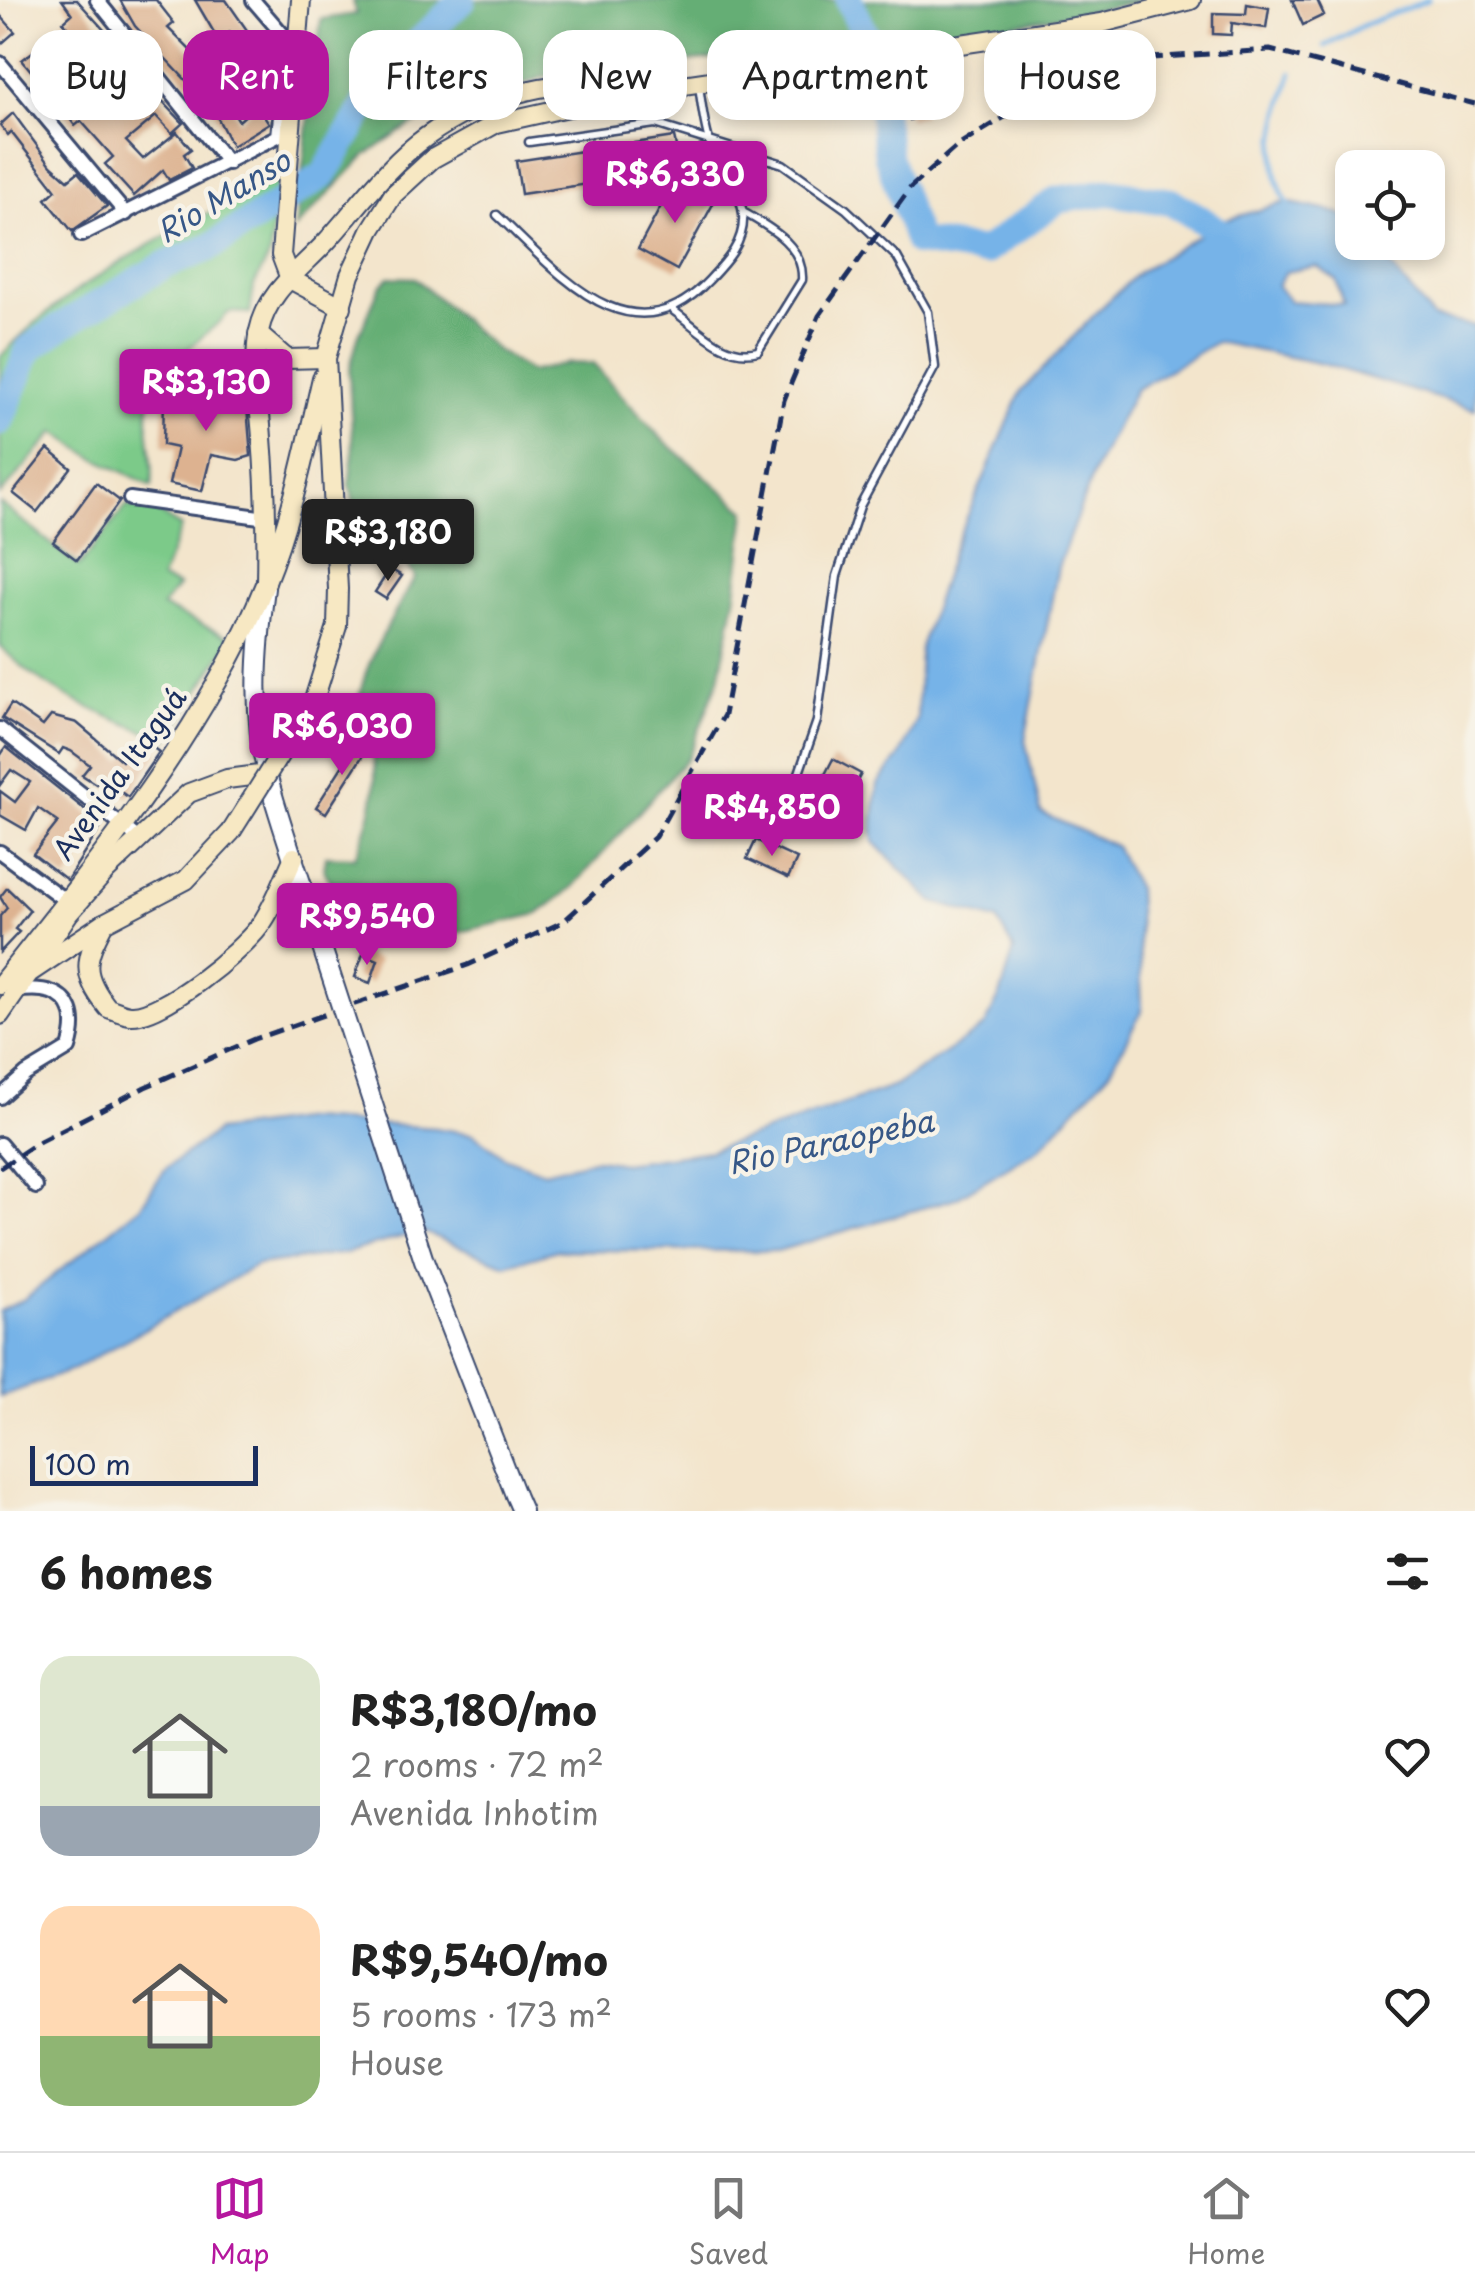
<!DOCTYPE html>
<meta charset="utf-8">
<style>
body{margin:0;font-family:"Playpen Sans",sans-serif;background:#f2f2f2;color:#222;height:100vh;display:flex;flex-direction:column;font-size:38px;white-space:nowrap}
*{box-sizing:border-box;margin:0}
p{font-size:32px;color:#767676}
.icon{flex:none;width:55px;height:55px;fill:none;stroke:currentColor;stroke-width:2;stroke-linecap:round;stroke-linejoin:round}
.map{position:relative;height:1511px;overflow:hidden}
.panel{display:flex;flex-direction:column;background:#fff;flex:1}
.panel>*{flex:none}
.banner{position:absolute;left:30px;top:30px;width:1415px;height:90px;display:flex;gap:20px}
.fabs{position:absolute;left:1335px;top:150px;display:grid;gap:20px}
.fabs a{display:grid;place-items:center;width:110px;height:110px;border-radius:20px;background:#fff;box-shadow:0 5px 15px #0003;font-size:50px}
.scale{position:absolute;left:30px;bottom:25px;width:228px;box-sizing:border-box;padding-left:10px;border:5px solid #1b2f5e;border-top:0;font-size:28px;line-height:35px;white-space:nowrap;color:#1b2f5e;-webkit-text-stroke:8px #f7f3e8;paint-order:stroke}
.price{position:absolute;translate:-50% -85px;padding:0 22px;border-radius:10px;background:#b5179e;color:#fff;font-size:32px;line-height:65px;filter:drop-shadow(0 2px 5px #0008)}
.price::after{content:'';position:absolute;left:50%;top:60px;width:30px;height:22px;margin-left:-15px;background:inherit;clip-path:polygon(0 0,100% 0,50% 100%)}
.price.current{background:#222;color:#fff}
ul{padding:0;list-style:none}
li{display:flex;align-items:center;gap:30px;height:250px;padding:0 40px}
li span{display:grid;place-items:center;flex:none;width:280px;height:200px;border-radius:30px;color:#555}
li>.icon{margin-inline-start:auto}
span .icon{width:120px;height:120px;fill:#fffc;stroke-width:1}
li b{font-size:42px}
h2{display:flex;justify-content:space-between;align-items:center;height:120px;padding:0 40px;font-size:42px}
.pill{padding:0 35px;border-radius:30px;background:#fff;box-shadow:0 5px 15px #0003;font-size:35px;line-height:90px}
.pill.current{background:#b5179e;color:#fff}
.tab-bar{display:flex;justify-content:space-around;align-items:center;height:140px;border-top:2px solid #e0e0e0;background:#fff;font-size:28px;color:#767676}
.tab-bar a{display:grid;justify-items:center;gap:5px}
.tab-bar .current{color:#b5179e}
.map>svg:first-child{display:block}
.green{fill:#7cca89;stroke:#4c7c74;stroke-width:2.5}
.forest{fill:#65ae75;stroke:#406e6a;stroke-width:2.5}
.water{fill:#76b3e8;stroke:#4871a3;stroke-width:2.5;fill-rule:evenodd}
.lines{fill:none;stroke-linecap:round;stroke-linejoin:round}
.stream{stroke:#76b3e8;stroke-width:5}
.river{stroke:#76b3e8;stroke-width:28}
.building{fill:#ddb290}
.service-casing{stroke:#3b4a6e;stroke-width:11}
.minor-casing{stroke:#3b4a6e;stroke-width:18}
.tertiary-casing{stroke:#3b4a6e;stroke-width:22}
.secondary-casing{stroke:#3b4a6e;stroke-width:22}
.service{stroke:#fff;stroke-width:6}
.minor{stroke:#fff;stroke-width:12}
.tertiary{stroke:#fff;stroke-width:18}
.secondary{stroke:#f7e8c3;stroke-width:18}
.rail{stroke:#1b2f5e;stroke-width:5;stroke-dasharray:15 8;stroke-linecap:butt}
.tertiary-bridge-casing{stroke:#3b4a6e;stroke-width:22;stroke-linecap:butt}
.secondary-bridge-casing{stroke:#3b4a6e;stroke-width:22;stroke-linecap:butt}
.tertiary-bridge{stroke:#fff;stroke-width:18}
.secondary-bridge{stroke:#f7e8c3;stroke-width:18}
.labels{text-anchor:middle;stroke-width:9;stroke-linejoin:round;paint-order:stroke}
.street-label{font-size:28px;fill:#1b2f5e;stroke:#f7f3e8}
.water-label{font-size:30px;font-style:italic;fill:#365787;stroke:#f7f3e8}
</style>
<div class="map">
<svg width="1475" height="1511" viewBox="0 0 1475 1511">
<rect width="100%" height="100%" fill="#f7f3e8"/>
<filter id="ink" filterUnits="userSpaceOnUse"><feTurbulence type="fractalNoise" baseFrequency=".01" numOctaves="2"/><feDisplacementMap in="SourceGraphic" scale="20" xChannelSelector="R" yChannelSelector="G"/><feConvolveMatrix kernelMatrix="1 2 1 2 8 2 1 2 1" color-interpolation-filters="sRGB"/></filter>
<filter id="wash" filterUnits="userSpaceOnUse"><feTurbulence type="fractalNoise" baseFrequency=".0048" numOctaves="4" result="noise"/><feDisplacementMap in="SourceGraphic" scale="40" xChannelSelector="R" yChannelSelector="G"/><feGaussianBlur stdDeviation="2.25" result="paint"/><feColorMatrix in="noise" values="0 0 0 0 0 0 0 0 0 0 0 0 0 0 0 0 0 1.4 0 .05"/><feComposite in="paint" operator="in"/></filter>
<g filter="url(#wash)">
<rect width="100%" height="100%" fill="#f3e5cc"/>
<g class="green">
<path d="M 277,176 L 270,255 L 254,285 L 250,313 L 229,312 C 201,344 151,365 148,415 C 147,439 155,461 152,486 L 91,456 L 55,432 L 0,495 L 0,357 C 76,275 180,230 277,176 Z"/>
<path d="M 0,503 L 79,566 L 126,506 L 156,511 L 181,527 L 161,579 L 178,586 L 162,607 L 232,638 L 168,740 C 107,717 46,694 0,646 Z"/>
</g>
<g class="forest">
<path d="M 353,0 L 1151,0 L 970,32 L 543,77 L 411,125 L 366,155 L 295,229 L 321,19 L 356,14 Z"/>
<path d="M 389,277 L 415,278 L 496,350 L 530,372 L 569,363 L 593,364 L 661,438 L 746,511 L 736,594 L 719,679 L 689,756 L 571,889 L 538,914 L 456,933 L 382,902 L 341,906 L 324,870 L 326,856 L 355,857 C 371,819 382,784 370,743 C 367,730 357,719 358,706 C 363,661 394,616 415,577 L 396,547 L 362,534 L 349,484 L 353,453 L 349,372 L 358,337 L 380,286 Z"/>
</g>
<path class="water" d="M 1286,202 L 1339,213 L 1352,224 L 1352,242 L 1372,243 L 1433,318 L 1475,326 L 1475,409 L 1323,364 L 1216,342 L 1135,390 L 1096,466 L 1058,567 L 1025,740 L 1041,813 L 1115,846 L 1137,889 L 1142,1010 L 1110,1071 L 1039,1148 L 956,1198 L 777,1251 L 557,1250 L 506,1265 L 421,1231 L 346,1253 L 257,1265 L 74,1369 L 0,1397 L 0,1311 L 23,1300 L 141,1206 L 165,1169 L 217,1131 L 307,1119 L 435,1128 L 473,1134 L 506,1158 L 544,1172 L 597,1159 L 623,1163 L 710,1151 L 895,1086 L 985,1026 L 1001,993 L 1014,950 L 997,920 L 933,902 L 874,842 L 872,829 L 878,784 L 899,757 L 917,720 L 920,648 L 952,552 L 1021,392 L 1101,308 L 1139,272 L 1222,221 ZM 1317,266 L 1336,280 L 1344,305 L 1289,301 L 1277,286 L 1285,272 Z"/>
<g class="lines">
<g class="stream">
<path d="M 1325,46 L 1364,25 L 1428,0"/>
<path d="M 1289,205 C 1262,167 1279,114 1292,73"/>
</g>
<g class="river">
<path d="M 849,0 L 875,56 L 888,157 L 918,242 L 984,252 L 1057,200 L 1109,192 L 1172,202 L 1239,243 L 1242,250"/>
<path d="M 0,421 L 29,349 L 63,325 L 163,266 L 209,248 L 324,175 L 381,79 L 462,0"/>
</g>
</g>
<g id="blocks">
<g class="building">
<path d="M 62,0 L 77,0 L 141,71 L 135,77 L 150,95 L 154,92 L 183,123 L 172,133 L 156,116 L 126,141 L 143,159 L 177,132 L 191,149 L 184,154 L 192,168 L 169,180 L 163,170 L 134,196 L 105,164 L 113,157 L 81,121 L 75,126 L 50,91 L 65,78 L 79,94 L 109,75 L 73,38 L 32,72 L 22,60 L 67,26 L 63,22 L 72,14 Z"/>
<path d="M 120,0 L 156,0 L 174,23 L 168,28 L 205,65 L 239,121 L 257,105 L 269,123 L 232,146 L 213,109 L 135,26 Z"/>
<path d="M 195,0 L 226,0 L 272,66 L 277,90 L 255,102 L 246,90 L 265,78 L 230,32 L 219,41 Z"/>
<path d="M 1292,0 L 1317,0 L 1324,15 L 1303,25 Z"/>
<path d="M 1247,4 L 1269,8 L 1266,28 L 1232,23 L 1231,35 L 1213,34 L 1213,13 L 1246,14 Z"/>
<path d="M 0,15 L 15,32 L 0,45 Z"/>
<path d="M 1043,68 L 1045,84 L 1012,90 L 1009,73 Z"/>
<path d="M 911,87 L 923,115 L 910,120 L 898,93 Z"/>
<path d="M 13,113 L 51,165 L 68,180 L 78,172 L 107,206 L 72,231 L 46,199 L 56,190 L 11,132 L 8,135 L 0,125 Z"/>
<path d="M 674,137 L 681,170 L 521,194 L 516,161 Z"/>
<path d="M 674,182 L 713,204 L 677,270 L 638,249 Z"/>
<path d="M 244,371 L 251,456 L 238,460 L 211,455 L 202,491 L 169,484 L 177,448 L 163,445 L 164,396 L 233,409 L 230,372 Z"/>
<path d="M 48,449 L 71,468 L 37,512 L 13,493 Z"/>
<path d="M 96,483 L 120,501 L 77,560 L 53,542 Z"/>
<path d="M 390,569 L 402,576 L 386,599 L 375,592 Z"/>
<path d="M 11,704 L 43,726 L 51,716 L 77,723 L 122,761 L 141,739 L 159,752 L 128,797 L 101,778 L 96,784 L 82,775 L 90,765 L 71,751 L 63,748 L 59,754 L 2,718 Z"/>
<path d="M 357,743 L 367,749 L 326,813 L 316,807 Z"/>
<path d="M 6,747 L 103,824 L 67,880 L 33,854 L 58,822 L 38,808 L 26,830 L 0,815 L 0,791 L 15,802 L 30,782 L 11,770 L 0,785 L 0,756 Z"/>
<path d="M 833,759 L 861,774 L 830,832 L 803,817 Z"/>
<path d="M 756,840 L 797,859 L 788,878 L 747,859 Z"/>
<path d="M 7,888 L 30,910 L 15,929 L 19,932 L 0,952 L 0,916 L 7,908 L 0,897 Z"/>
<path d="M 363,954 L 378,960 L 370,983 L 355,977 Z"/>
</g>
</g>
</g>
<g filter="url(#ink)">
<use href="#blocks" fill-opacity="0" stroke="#3b4a6e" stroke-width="2.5"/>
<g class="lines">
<g class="service-casing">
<g id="service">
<path d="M 529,142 L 655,124 L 783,164 L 846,209 L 897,257 L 928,312 L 935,367 L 860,506 L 837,576 L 817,721 L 778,834"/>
<path d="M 497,215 C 557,271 630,364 709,280 C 727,261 745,242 743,215 C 741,190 720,168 711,146 C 704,128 702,105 699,86"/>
<path d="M 674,311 C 699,329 725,360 758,351 L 802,280 C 804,245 769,227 743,212"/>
</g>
</g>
<g class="minor-casing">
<g id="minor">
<path d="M 97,0 L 228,163"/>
<path d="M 253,0 L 297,51"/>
<path d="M 0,63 L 126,214"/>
<path d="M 81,235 L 278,136 L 281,106 L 294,97"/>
<path d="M 130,499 L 267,518"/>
<path d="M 0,729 L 140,840"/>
<path d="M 0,852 L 70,904"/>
<path d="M 0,1097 L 26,1074 L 69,1048 C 83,1002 59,984 16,991"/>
<path d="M 0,1144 L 36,1187"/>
</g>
</g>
<g class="tertiary-casing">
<g id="tertiary">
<path d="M 265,588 C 257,650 252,712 267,774 C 280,824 299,874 314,923"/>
<path d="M 515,1495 L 522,1511"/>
</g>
</g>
<g class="secondary-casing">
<g id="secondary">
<path d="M 290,279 L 281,255 L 301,0"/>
<path d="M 290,279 L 342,307"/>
<path d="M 258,334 L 287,359 L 326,358"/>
<path d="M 266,583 C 267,534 266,486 262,438 C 260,404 252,365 259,331 C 267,292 300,270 326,242 C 359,206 387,165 426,137 C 485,94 566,72 635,91"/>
<path d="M 314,700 L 337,626 L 338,589 L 326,358 L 350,275 L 371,230 L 393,195 L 432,159 L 497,123 L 636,92 L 1102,23 L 1191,0"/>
<path d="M 104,923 C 85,959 80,973 108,1008 C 115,1010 124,1015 131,1015 C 162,1017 240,952 259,927 C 274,907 283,880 294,857"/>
<path d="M 29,973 L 69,913 L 106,871 L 189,793 L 227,779 L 267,774"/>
<path d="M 0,985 C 94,867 209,724 265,584 C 292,518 306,447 322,378"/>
<path d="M 0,1015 L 29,973 L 104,923 L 186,880 L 231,832"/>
</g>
</g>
<use href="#service" class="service"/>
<use href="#minor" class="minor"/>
<use href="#tertiary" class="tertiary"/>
<use href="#secondary" class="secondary"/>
<path class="rail" d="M 0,1168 L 40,1141 L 145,1087 L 254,1039 L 468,965 L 563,922 L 655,837 L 724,715 L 784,400 L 819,316 L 911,187 L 956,147 L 1034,99 L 1135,59 L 1270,50 L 1475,104"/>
<g class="tertiary-bridge-casing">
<path id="tertiary-bridge" d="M 314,923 L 424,1261 L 515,1495"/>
</g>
<g class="secondary-bridge-casing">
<path id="secondary-bridge" d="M 231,832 L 314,700"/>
</g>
<use href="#tertiary-bridge" class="tertiary-bridge"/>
<use href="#secondary-bridge" class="secondary-bridge"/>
</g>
</g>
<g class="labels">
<g class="street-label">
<text transform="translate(120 774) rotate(-54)" y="10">Avenida Itaguá</text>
</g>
<g class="water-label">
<text transform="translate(224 197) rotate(-31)" y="10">Rio Manso</text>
<text transform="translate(831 1143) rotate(-12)" y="10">Rio Paraopeba</text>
</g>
</g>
</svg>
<div class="fabs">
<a><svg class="icon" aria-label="locate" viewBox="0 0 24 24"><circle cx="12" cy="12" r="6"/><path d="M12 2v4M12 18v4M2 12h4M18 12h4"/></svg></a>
</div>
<div class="scale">100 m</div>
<b class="price" style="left:675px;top:226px">R$6,330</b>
<b class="price" style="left:206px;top:434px">R$3,130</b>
<b class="price current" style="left:388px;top:584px">R$3,180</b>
<b class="price" style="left:342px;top:778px">R$6,030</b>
<b class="price" style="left:772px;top:859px">R$4,850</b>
<b class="price" style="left:367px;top:968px">R$9,540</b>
<div class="banner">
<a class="pill">Buy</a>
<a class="pill current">Rent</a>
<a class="pill">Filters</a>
<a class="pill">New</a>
<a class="pill">Apartment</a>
<a class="pill">House</a>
</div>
</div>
<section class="panel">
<h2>6 homes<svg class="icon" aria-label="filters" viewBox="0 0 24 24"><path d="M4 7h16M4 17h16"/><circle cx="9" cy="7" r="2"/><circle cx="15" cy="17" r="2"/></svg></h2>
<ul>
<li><span style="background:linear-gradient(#dfe7d0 75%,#9aa5b1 0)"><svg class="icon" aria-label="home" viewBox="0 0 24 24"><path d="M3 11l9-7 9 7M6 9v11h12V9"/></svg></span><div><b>R$3,180/mo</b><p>2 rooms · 72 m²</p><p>Avenida Inhotim</p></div><svg class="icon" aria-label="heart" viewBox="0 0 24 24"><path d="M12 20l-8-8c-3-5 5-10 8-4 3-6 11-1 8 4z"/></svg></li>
<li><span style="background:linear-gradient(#ffd9b3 65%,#8fb573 0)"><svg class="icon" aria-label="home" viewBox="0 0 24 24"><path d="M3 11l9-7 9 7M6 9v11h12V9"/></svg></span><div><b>R$9,540/mo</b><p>5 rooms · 173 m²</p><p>House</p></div><svg class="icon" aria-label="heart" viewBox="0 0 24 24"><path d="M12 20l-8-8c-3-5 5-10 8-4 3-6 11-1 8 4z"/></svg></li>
</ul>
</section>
<nav class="tab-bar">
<a class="current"><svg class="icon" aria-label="map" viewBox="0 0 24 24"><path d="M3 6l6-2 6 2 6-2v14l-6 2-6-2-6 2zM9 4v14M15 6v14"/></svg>Map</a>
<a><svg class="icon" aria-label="saved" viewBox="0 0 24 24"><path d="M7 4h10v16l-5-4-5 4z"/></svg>Saved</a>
<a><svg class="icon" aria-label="home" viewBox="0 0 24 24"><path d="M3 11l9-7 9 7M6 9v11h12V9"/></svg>Home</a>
</nav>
